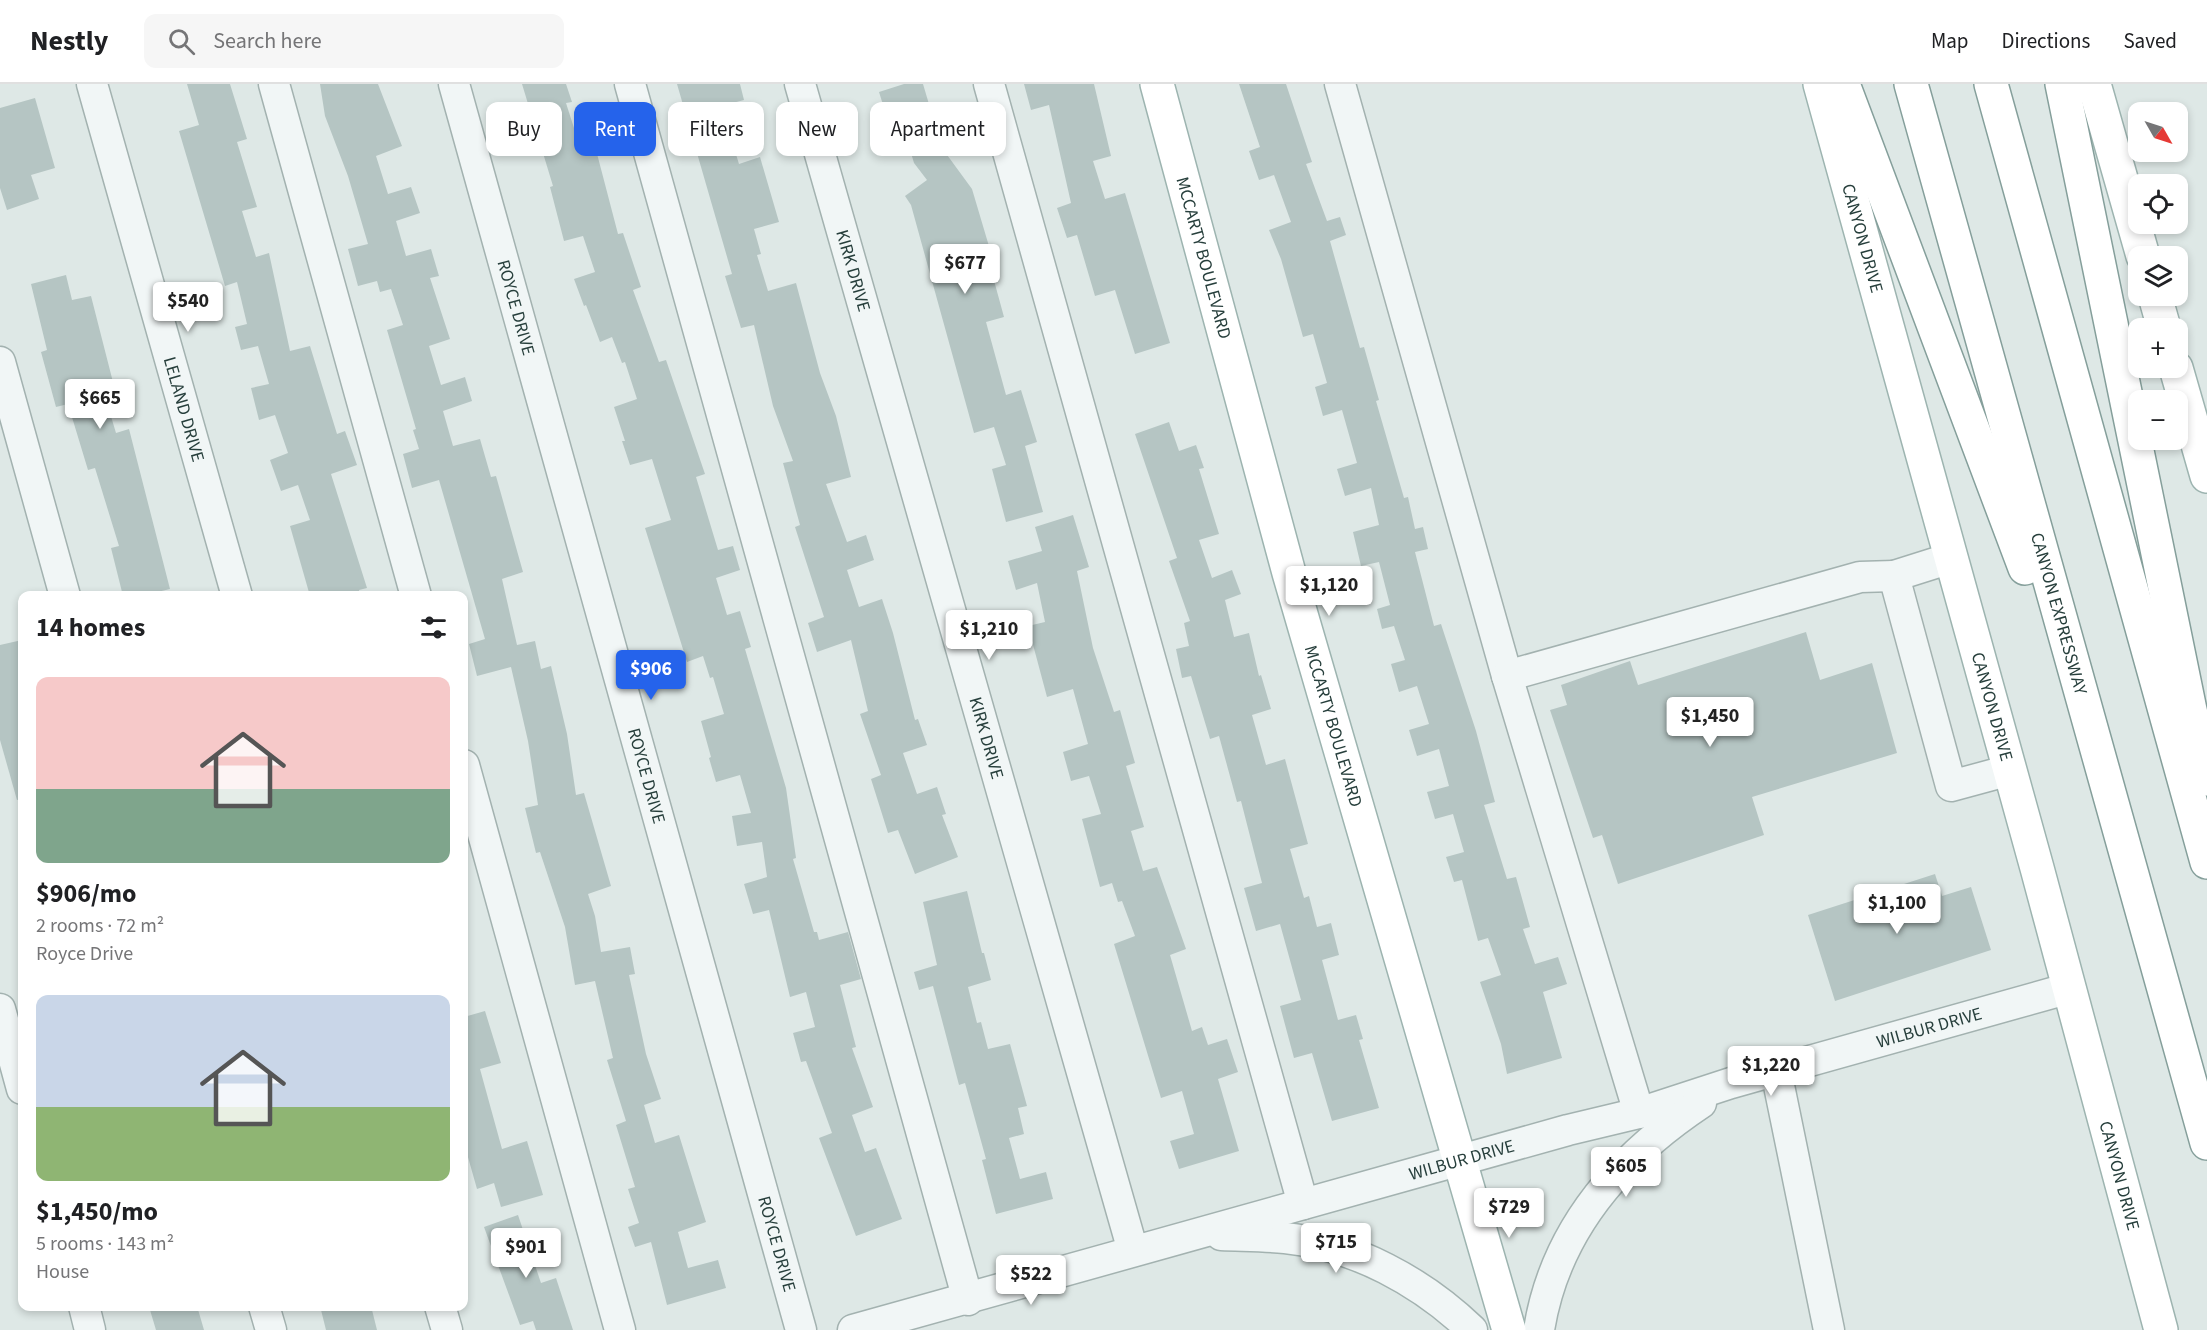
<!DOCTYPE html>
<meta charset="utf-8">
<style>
body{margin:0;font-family:"Source Sans 3",sans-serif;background:#f6f6f6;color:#202124;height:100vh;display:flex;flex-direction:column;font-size:22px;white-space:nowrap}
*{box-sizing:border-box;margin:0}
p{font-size:20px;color:#757577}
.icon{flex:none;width:33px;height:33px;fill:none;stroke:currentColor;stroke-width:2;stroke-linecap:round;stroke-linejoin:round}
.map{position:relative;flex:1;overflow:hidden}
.sheet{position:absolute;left:18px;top:507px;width:450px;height:720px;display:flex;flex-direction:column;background:#fff;border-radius:12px;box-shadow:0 3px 9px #0003}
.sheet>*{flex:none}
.banner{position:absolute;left:486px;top:18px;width:570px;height:54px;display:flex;gap:12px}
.needle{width:39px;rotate:129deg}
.controls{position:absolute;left:2128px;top:18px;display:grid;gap:12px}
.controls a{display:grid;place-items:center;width:60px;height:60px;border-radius:12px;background:#fff;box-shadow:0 3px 9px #0003;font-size:30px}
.price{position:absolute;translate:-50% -51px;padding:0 14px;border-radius:6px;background:#fff;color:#222;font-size:20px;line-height:39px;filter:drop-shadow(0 2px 3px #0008)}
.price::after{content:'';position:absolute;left:50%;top:36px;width:18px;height:14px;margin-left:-9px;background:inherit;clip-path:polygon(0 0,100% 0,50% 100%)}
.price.on{background:#2563eb;color:#fff}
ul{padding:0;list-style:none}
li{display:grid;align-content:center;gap:12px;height:318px;padding:0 18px}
li span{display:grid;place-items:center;height:186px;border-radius:12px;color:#555}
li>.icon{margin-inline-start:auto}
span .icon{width:108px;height:108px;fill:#fffc;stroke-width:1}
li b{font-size:26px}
h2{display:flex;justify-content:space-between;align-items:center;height:72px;padding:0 18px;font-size:26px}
.tag{padding:0 21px;border-radius:12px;background:#fff;box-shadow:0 3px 9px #0003;font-size:21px;line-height:54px}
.tag.on{background:#2563eb;color:#fff}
header{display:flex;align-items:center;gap:36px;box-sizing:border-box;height:84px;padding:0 30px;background:#fff;border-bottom:2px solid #e0e0e0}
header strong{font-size:28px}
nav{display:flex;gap:33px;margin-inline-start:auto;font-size:21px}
.search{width:420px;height:54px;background:#f6f6f6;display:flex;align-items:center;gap:15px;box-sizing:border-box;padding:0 21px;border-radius:12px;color:#757577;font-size:22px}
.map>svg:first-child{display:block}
.building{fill:#b5c5c3}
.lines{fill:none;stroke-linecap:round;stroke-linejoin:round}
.minor-casing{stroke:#a3b2b0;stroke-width:33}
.major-casing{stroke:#9db4b0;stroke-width:36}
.highway-casing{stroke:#859f9b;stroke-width:36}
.minor{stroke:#f1f6f6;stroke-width:30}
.major{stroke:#fff;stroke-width:33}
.highway{stroke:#fff;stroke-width:33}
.labels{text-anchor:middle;stroke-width:4.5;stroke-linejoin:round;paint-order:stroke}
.street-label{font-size:18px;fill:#273f3c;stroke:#edf6f4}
</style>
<header>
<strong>Nestly</strong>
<div class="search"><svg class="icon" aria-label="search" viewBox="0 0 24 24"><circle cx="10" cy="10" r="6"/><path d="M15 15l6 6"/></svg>Search here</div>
<nav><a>Map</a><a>Directions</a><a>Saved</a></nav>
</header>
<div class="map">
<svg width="2207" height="1246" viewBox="0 0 2207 1246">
<rect width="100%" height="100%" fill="#dee8e6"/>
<g class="building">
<path d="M 187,0 L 230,0 L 247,55 L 237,58 L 257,123 L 242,127 L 256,173 L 269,169 L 290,267 L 310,262 L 337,350 L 345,347 L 357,381 L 331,390 L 367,504 L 359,506 L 360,512 L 310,512 L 290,442 L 310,436 L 298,401 L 281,407 L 270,376 L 288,369 L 275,331 L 259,336 L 251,304 L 269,300 L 258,262 L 241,266 L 235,243 L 247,240 L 237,198 L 225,202 L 179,47 L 199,41 Z"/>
<path d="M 320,0 L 378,0 L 402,62 L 376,72 L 388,110 L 411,103 L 420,129 L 396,137 L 406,172 L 431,165 L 439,192 L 430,194 L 450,255 L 429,262 L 441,301 L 465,293 L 472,317 L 443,327 L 453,362 L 480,355 L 491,393 L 496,392 L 523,488 L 502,495 L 517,561 L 535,557 L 541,585 L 551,582 L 567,650 L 576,711 L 584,709 L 611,802 L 588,810 L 595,832 L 601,868 L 630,863 L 635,890 L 629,891 L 646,970 L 661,1015 L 644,1021 L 655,1059 L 679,1051 L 706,1138 L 678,1148 L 688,1184 L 718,1176 L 726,1204 L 667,1221 L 651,1158 L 635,1163 L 628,1143 L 639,1139 L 628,1105 L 635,1103 L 616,1041 L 626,1037 L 607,976 L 613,974 L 595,897 L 575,901 L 565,843 L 540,768 L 536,769 L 525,724 L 538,721 L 528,657 L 511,583 L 477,592 L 469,560 L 485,555 L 439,396 L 412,404 L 403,370 L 419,365 L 413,346 L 416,345 L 387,246 L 403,241 L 391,205 L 380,208 L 377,197 L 358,202 L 348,165 L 368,160 L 348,92 L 325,32 Z"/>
<path d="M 522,0 L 566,0 L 572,18 L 566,19 L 581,66 L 595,62 L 618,150 L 623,149 L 641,203 L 633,206 L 659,278 L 666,276 L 705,390 L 696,393 L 718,466 L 733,462 L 740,486 L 716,494 L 727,531 L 740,527 L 751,563 L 745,565 L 786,704 L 796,774 L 793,775 L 814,848 L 817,848 L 819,856 L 848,848 L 861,895 L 840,901 L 856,963 L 852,964 L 873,1023 L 852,1031 L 865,1068 L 876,1064 L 902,1135 L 856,1152 L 819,1054 L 832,1049 L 806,977 L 801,978 L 793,949 L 815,943 L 806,908 L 790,913 L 769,826 L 753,830 L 744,800 L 767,793 L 762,758 L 737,762 L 732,732 L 751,729 L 740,691 L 716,698 L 709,674 L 711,673 L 701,637 L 724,630 L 713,593 L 710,594 L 703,572 L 687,578 L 645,444 L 671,436 L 652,375 L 630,381 L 622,357 L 625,357 L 614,323 L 637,315 L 625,278 L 622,279 L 612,253 L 600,258 L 586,221 L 584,222 L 574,195 L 595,188 L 583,152 L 564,157 L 550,103 L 553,102 Z"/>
<path d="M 677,0 L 740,0 L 744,16 L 721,22 L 739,80 L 760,73 L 779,138 L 754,145 L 761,170 L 757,171 L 768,207 L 796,199 L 820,289 L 836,332 L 851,393 L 826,400 L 847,458 L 866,451 L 874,476 L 847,486 L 859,523 L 882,515 L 893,549 L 915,636 L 918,635 L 927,661 L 903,669 L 917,710 L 937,703 L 946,730 L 942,731 L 958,773 L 915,790 L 898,746 L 888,749 L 871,695 L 881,691 L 860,630 L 868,627 L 851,556 L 817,568 L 808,539 L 824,533 L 795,443 L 800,441 L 783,379 L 793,377 L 773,322 L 754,241 L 741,244 L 725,192 L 732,190 Z"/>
<path d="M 904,0 L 923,0 L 942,64 L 972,105 L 991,169 L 987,171 L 1004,233 L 986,238 L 1006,311 L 1021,306 L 1037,358 L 1025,362 L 1043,428 L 1006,438 L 992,385 L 1006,381 L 994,343 L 974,349 L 911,121 L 905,112 L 927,96 L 914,79 L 902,39 L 890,43 L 879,8 Z"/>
<path d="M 1024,0 L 1094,0 L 1111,72 L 1093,77 L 1105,115 L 1125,109 L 1170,259 L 1135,270 L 1115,206 L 1095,212 L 1077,151 L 1067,154 L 1057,124 L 1071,119 L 1049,21 L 1031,26 Z"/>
<path d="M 1239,0 L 1286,0 L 1312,78 L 1306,80 L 1327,137 L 1340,133 L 1346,151 L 1330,157 L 1360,264 L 1364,263 L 1379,316 L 1376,317 L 1404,414 L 1408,413 L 1415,445 L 1423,443 L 1428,465 L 1415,468 L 1434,542 L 1441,540 L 1476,647 L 1495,718 L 1484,721 L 1507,795 L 1516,793 L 1530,843 L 1523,845 L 1535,880 L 1558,873 L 1567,900 L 1543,908 L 1562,974 L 1507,990 L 1501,960 L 1480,898 L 1501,891 L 1488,854 L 1478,857 L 1462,796 L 1454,798 L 1446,773 L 1464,768 L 1453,730 L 1435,735 L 1427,708 L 1449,702 L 1439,665 L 1417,672 L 1409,646 L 1429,640 L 1417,602 L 1399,608 L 1391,580 L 1405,576 L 1394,542 L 1382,545 L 1377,525 L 1390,521 L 1379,478 L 1361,482 L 1353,448 L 1379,441 L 1371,404 L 1345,412 L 1337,385 L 1357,379 L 1342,326 L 1323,332 L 1315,303 L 1327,299 L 1313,250 L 1303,253 L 1281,175 L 1269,146 L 1291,138 L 1274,91 L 1259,96 L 1249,67 L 1260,63 Z"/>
<path d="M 35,14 L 55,84 L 31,91 L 39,115 L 7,126 L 0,104 L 0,24 Z"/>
<path d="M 66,191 L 72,216 L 91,212 L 115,306 L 104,309 L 116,349 L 129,345 L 170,505 L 141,512 L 123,512 L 111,464 L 119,462 L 95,384 L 88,386 L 68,320 L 56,323 L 41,268 L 47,266 L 31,200 Z"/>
<path d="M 1169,338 L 1179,367 L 1196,361 L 1204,384 L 1199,385 L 1219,450 L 1199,456 L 1212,494 L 1232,486 L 1241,510 L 1225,516 L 1234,553 L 1249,549 L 1259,592 L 1261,591 L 1271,625 L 1252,631 L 1266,681 L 1285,675 L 1308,760 L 1290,765 L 1304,814 L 1309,812 L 1317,843 L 1331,839 L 1339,871 L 1322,876 L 1338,936 L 1356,931 L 1363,955 L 1359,956 L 1379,1024 L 1332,1037 L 1312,969 L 1294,974 L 1280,922 L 1301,916 L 1280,840 L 1256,847 L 1244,804 L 1262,799 L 1241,717 L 1237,718 L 1219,652 L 1210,655 L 1191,592 L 1182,594 L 1176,565 L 1189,562 L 1184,539 L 1190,537 L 1169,477 L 1177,474 L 1135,350 Z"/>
<path d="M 1073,431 L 1089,483 L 1077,487 L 1093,564 L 1114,628 L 1120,626 L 1135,679 L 1126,682 L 1144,743 L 1131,747 L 1143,787 L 1157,783 L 1186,865 L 1170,871 L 1192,947 L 1202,943 L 1208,961 L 1227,955 L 1238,988 L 1218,995 L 1239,1067 L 1179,1085 L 1170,1057 L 1194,1050 L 1182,1007 L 1161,1014 L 1114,860 L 1135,852 L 1122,817 L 1118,818 L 1112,799 L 1100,803 L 1082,735 L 1101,730 L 1089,692 L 1071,697 L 1063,668 L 1088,660 L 1073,605 L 1047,613 L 1028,542 L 1045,538 L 1037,499 L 1016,506 L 1008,477 L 1042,467 L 1035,443 Z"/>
<path d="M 1806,548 L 1820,596 L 1872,579 L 1897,669 L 1752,713 L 1764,751 L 1618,800 L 1602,751 L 1593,754 L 1550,626 L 1567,621 L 1561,601 L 1630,577 L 1638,601 Z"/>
<path d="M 22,556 L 22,715 L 17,716 L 0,656 L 0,561 Z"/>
<path d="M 1935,790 L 1942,812 L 1971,803 L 1991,866 L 1835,917 L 1808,831 Z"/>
<path d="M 967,807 L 982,869 L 984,869 L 991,896 L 968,903 L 977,939 L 981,938 L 988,965 L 1010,960 L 1027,1022 L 1018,1024 L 1024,1050 L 1009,1054 L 1020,1095 L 1046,1088 L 1053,1115 L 996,1130 L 982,1076 L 986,1075 L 965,999 L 959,1001 L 933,902 L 919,906 L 914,888 L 937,881 L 923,818 Z"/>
<path d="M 485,927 L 501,979 L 480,985 L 502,1065 L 527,1057 L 543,1111 L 501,1123 L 494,1099 L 477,1105 L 464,1059 L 464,933 Z"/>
<path d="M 518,1131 L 541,1199 L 556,1194 L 573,1246 L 536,1246 L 533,1237 L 520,1241 L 484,1143 Z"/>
<path d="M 161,1222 L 197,1222 L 204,1246 L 156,1246 L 150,1226 Z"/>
<path d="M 320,1222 L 371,1222 L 377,1246 L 326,1246 Z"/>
</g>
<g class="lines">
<g class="minor-casing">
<g id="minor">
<path id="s1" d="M 92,0 L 237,512"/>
<path d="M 274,0 L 416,512"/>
<path id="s2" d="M 454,0 L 801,1246"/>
<path d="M 630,0 L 968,1216"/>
<path id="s3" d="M 800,0 L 1133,1167"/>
<path d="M 989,0 L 1303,1120"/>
<path d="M 1340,0 L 1507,592 L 1639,1029"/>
<path d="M 0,278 L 65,512"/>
<path d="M 1951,474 L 1894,492 L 1951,702 L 2010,686"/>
<path d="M 1507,592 L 1860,493 L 1894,492"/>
<path d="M 464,681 L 620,1246"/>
<path d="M 0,925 L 22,1005"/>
<path d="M 1776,987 L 1829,1246"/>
<path d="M 1221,1151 C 1242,1152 1264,1152 1285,1154 C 1355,1161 1422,1198 1472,1246"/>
<path d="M 84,1222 L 90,1246"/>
<path d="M 264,1222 L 271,1246"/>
<path d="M 440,1222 L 447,1246"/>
<path id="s4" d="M 853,1246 L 1568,1046 L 1639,1029 L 1731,999 L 2070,904"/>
<path d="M 1539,1246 C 1555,1145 1620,1073 1701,1019"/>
</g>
</g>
<g class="major-casing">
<g id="major">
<path id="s5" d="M 1157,0 L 1289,489 L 1509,1246"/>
<path id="s6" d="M 1820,0 L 2037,784 L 2161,1246"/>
<path d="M 2094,0 L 2143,172"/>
<path d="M 2155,212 L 2164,244"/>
<path d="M 2176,284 L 2207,392"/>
</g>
</g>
<g class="highway-casing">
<g id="highway">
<path d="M 1843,0 L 2025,484"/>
<path id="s7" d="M 1911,0 L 2207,1059"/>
<path d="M 1991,0 L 2207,778"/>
<path d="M 2062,0 L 2190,626 L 2207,695"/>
</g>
</g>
<use href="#minor" class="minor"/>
<use href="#major" class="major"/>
<use href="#highway" class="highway"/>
</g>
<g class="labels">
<g class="street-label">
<text dy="6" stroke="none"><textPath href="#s6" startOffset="160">CANYON DRIVE</textPath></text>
<text dy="6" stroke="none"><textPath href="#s5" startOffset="180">MCCARTY BOULEVARD</textPath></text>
<text dy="6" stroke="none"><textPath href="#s3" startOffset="194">KIRK DRIVE</textPath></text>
<text dy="6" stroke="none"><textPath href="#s2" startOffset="232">ROYCE DRIVE</textPath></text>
<text dy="6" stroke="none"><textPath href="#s1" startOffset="338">LELAND DRIVE</textPath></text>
<text dy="6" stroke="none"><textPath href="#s7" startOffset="550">CANYON EXPRESSWAY</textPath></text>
<text dy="6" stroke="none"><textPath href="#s6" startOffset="646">CANYON DRIVE</textPath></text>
<text dy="6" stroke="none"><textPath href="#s5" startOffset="666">MCCARTY BOULEVARD</textPath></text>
<text dy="6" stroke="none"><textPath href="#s3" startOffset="680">KIRK DRIVE</textPath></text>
<text dy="6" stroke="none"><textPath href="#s2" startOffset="718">ROYCE DRIVE</textPath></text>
<text dy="6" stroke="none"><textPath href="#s4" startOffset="1118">WILBUR DRIVE</textPath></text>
<text dy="6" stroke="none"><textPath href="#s4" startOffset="632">WILBUR DRIVE</textPath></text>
<text dy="6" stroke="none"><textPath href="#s6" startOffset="1132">CANYON DRIVE</textPath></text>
<text dy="6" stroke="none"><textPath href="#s2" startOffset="1204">ROYCE DRIVE</textPath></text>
</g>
</g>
</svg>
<div class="controls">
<a><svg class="needle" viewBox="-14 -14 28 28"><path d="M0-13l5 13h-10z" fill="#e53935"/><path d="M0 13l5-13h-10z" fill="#757577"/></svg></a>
<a><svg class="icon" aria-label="locate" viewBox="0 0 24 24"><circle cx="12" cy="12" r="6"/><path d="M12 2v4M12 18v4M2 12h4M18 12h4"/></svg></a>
<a><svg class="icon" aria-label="layers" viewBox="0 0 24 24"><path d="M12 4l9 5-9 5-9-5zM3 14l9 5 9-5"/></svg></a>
<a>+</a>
<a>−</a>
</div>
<b class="price" style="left:965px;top:211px">$677</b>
<b class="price" style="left:188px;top:249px">$540</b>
<b class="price" style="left:100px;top:346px">$665</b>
<b class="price" style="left:1329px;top:533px">$1,120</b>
<b class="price" style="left:989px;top:577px">$1,210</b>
<b class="price on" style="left:651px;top:617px">$906</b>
<b class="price" style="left:1710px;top:664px">$1,450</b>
<b class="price" style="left:1897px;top:851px">$1,100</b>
<b class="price" style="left:1771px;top:1013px">$1,220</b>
<b class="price" style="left:1626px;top:1114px">$605</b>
<b class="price" style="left:1509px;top:1155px">$729</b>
<b class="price" style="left:1336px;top:1190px">$715</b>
<b class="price" style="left:526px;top:1195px">$901</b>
<b class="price" style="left:1031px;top:1222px">$522</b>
<div class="banner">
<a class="tag">Buy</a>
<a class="tag on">Rent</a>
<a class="tag">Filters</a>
<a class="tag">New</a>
<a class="tag">Apartment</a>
</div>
<section class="sheet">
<h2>14 homes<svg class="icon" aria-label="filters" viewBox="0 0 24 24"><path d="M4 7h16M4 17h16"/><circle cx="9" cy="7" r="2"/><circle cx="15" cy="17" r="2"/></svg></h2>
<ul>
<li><span style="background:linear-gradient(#f6c9c9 60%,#7fa58c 0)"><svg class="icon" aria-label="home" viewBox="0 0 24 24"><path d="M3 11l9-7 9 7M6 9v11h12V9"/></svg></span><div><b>$906/mo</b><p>2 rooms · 72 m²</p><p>Royce Drive</p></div></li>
<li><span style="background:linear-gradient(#c9d6e8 60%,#8fb573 0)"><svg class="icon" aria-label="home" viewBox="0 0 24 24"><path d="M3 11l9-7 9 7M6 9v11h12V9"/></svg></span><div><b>$1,450/mo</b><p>5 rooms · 143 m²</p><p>House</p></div></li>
</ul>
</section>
</div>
